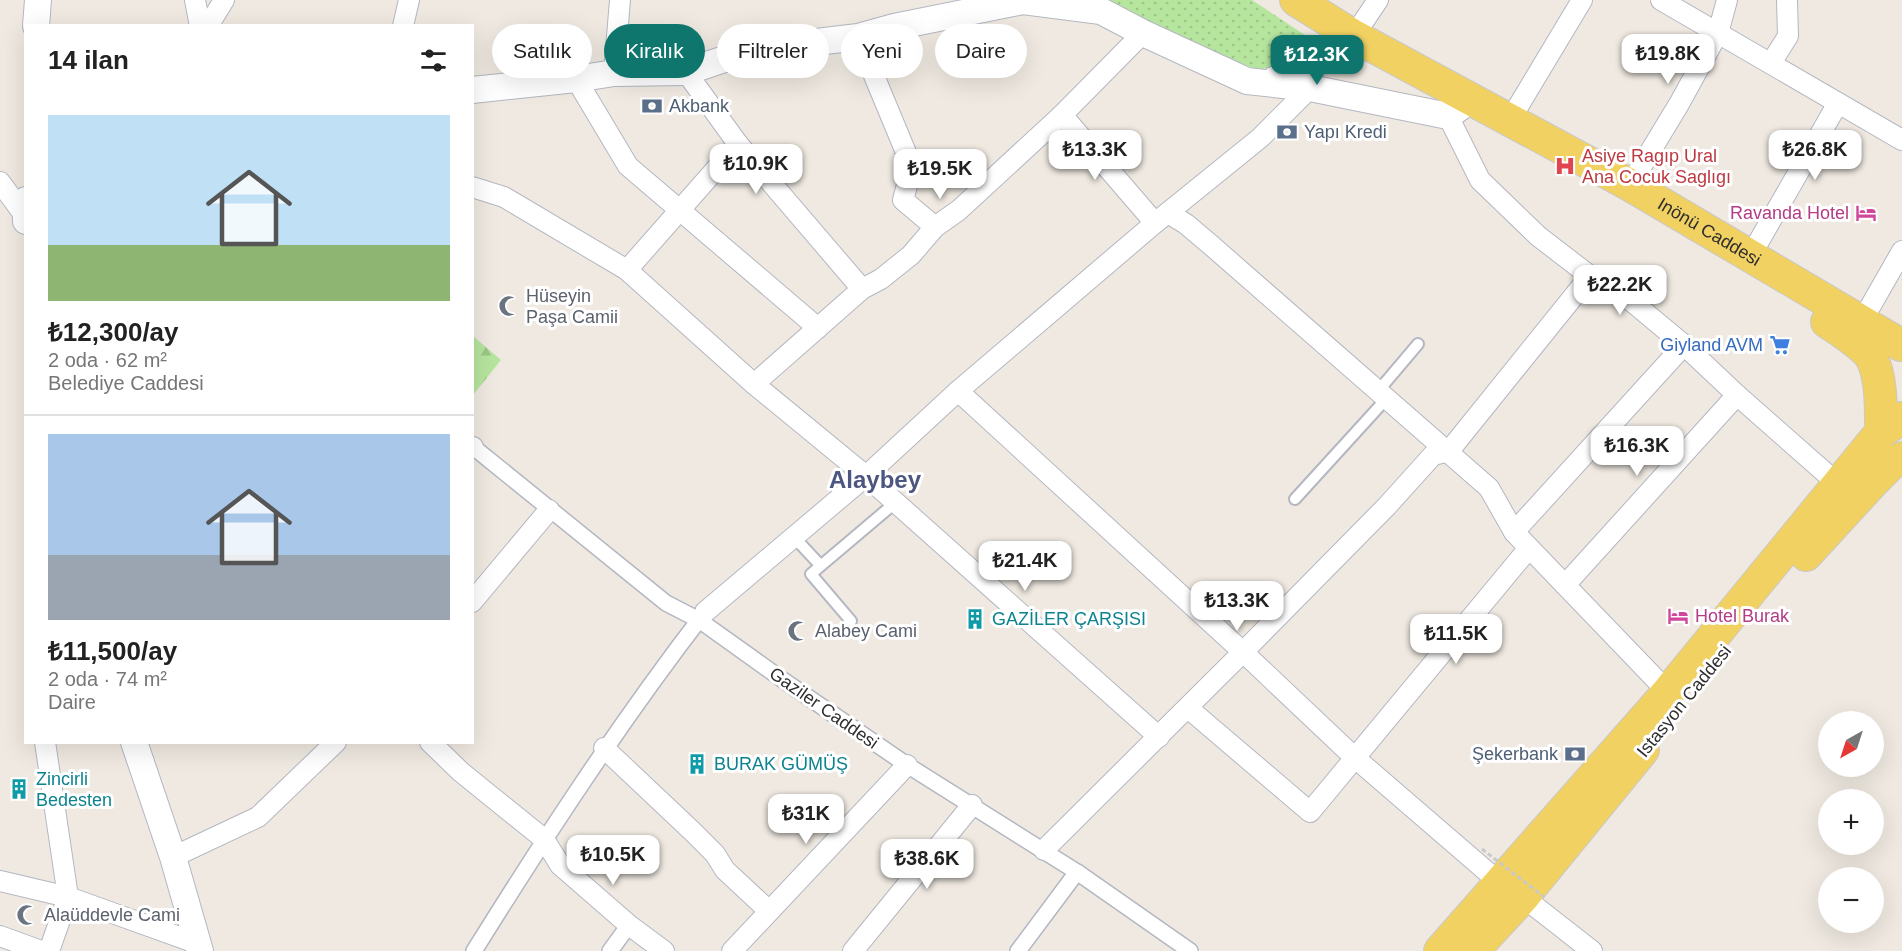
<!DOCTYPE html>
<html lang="tr">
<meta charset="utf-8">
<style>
body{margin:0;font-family:Helvetica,sans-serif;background:#f2f2f2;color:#222;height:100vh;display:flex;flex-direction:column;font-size:22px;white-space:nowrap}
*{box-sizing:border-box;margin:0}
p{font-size:20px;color:#767676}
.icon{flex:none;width:33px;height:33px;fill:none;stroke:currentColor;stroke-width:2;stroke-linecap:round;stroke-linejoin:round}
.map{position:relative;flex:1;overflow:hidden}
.drawer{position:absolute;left:24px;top:24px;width:450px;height:720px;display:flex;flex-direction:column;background:#fff;border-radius:0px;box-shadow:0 6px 24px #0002}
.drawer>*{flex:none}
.top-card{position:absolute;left:492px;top:24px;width:570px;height:54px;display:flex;gap:12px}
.needle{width:39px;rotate:219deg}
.fabs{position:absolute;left:1818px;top:711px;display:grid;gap:12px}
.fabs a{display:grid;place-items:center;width:66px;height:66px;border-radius:50%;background:#fff;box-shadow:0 6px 24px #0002;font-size:30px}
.price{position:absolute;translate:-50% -51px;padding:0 14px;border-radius:12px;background:#fff;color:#222;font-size:20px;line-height:39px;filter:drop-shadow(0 2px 3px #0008)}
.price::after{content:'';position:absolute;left:50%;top:36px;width:18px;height:14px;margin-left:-9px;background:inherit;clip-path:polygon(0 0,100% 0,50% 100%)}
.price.current{background:#0f766e;color:#fff}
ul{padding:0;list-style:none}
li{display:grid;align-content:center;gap:12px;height:318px;padding:0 24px}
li+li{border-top:2px solid #e0e0e0}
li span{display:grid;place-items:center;height:186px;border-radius:0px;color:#555}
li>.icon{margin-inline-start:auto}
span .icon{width:108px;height:108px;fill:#fffc;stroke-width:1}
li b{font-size:26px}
h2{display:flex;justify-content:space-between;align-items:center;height:72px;padding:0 24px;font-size:26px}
.pill{padding:0 21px;border-radius:27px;background:#fff;box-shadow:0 6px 24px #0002;font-size:21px;line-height:54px}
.pill.current{background:#0f766e;color:#fff}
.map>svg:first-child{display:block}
.forest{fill:url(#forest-firs)}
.park{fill:url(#park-dots)}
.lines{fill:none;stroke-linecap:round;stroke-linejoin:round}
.service-casing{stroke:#b4b7c1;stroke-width:14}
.pedestrian-casing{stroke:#b4b7c1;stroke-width:18}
.minor-casing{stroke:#b4b7c1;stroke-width:22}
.tertiary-casing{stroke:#b4b7c1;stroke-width:28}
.primary-casing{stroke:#c9c9c9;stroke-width:34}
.service{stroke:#fff;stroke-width:10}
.pedestrian{stroke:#fff;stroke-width:15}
.minor{stroke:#fff;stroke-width:20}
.tertiary{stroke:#fff;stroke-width:26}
.primary{stroke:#f2d163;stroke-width:32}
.path-bridge{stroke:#c9c9c9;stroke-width:3;stroke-dasharray:4.5 3;stroke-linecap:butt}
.labels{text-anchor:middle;stroke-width:6;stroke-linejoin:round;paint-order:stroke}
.service-label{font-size:18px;fill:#4e5e75;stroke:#fff;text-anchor:start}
.health-label{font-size:18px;fill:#be3a42;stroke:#fff;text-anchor:start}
.hotel-label{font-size:18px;fill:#b23c85;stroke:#fff;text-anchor:end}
.street-label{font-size:18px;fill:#2e2e2e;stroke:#fff}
.worship-label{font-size:18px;fill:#5b616d;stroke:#fff;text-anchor:start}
.shop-label{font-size:18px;fill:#366cbe;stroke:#fff;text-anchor:end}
.culture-label{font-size:18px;fill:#0d838f;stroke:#fff;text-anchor:start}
.district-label{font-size:24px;font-weight:bold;fill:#4d5680;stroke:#fff}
</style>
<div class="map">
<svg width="1902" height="951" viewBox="0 0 1902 951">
<defs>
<pattern id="forest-firs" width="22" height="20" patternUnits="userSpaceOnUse" patternTransform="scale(1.5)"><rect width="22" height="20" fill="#b6e59e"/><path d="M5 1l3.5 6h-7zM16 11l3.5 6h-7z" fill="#9dc588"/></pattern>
<pattern id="park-dots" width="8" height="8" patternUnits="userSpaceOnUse" patternTransform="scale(1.5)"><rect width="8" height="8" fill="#b6e59e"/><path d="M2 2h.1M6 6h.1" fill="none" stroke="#9dc588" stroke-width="1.8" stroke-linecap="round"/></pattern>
</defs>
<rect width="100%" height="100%" fill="#efe9e1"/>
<path class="forest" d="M 473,336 L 501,360 L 473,395 Z"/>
<path class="park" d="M 1108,0 L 1252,0 L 1308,37 L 1306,50 L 1284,64 L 1258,70 L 1130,18 L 1105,6 Z"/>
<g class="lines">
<g class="service-casing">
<g id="service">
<path d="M 1379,390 L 1418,344"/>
<path d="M 1295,499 L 1387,398"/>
<path d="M 794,537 L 820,565"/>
<path d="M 851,621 L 811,574 L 896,502"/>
</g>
</g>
<g class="pedestrian-casing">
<g id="pedestrian">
<path d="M 472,446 L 666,603 L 699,620 L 783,680 L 907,765 L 1077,872 L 1190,951"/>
<path d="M 474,951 C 547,834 621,721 705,612"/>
<path d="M 610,951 L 629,925"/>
<path d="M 1018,951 L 1077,872"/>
</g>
</g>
<g class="minor-casing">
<g id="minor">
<path d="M 195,0 L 200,26"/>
<path d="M 1661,0 L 1902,140"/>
<path d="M 208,26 L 224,0"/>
<path d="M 403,26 L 409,0"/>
<path d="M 858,37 L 912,167 L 903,200 L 935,227"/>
<path d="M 1771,63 L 1788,36 L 1787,0"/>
<path d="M 686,72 L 738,144 L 862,289"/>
<path d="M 614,73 L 620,0"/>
<path d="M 1273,77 L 1301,73 L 1343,52 L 1378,0"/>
<path d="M 576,79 L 628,166 L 818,328"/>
<path d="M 1062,115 L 1155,223"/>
<path d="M 1448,116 L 1480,180 L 1538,236 L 1590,276 L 1605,287 L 1616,289 L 1636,305 L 1684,345 L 1737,395 L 1838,484"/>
<path d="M 1510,120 L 1582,0"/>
<path d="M 0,182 L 25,216"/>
<path d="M 1630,185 L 1679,104 L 1718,33 L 1727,0"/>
<path d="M 472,187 L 504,197 L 627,270 L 754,384 L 866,476 L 1159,737"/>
<path d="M 1168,213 L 1186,224 L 1212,246 L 1489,488 L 1514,532 L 1668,692"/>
<path d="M 1759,241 L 1838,103"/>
<path d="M 627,270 L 738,144"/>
<path d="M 1870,307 L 1902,251"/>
<path d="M 754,384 L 862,289 L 881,279 L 911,255 L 935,227 L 959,210 L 1062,115 L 1143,33"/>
<path d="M 958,391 L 1243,652 L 1354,757 L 1499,882"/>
<path d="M 472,447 L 473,447"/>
<path d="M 1514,532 L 1684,345"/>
<path d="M 1565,585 L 1737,395"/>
<path d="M 472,602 L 549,510"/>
<path d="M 705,612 L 866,476 L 958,391 L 1155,223 L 1260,138 L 1310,88"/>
<path d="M 1188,708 L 1310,812 L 1529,548"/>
<path d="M 45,742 L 68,897 L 49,951"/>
<path d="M 430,742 L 461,772 L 544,839 L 560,865 L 629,925 L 664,951"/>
<path d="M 604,748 L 692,831 L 715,854 L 725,870 L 769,911"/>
<path d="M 1044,850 L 1243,652 L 1387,506 L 1433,455 L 1449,451 L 1590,276"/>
<path d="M 173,857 L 258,817 L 336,742"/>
<path d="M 0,881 L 68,897 L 196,943"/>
<path d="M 1523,897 L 1592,951"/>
<path d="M 0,936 L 41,951"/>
<path d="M 732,951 L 907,765"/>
<path d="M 853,951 L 972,805"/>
</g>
</g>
<g class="tertiary-casing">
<g id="tertiary">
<path d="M 36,26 L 38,0"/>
<path d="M 472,90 L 576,79 L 614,73 L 686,72 L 751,50 L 858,37 L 894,27 L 1023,1 L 1101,11 L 1143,33 L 1247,81 L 1310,88 L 1448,116 L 1472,99"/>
<path d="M 26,200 L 26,221"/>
<path d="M 134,742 L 173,857 L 200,951"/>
</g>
</g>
<g class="primary-casing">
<g id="primary">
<path id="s1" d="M 1296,0 L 1352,35 L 1630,185 L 1901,345"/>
<path d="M 1827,322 C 1838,329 1865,347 1871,357 C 1882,376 1881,411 1881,432"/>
<path d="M 1806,555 L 1873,482 L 1893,462 L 1902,458"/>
<path d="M 1440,951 L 1668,692 L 1881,432 L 1902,418"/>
<path d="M 1473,951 L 1523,897 L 1643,750"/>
</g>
</g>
<use href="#service" class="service"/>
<use href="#pedestrian" class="pedestrian"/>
<use href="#minor" class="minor"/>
<use href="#tertiary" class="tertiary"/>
<use href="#primary" class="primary"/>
<path class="path-bridge" d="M 1482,849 L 1544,897"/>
</g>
<defs>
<g id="bank-bare" transform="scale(1.62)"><path d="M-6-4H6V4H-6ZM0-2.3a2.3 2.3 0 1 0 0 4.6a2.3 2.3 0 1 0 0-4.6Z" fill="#5c6f8a" stroke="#fff" stroke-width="2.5" paint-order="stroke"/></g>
<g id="hospital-bare" transform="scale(1.62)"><path d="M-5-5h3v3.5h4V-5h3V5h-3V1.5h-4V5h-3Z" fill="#e0444e" stroke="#fff" stroke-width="2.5" paint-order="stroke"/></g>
<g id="hotel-bare" transform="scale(1.62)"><path d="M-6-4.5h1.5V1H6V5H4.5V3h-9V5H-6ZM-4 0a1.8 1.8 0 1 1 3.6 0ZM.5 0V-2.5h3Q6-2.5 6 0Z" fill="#d1479c" stroke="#fff" stroke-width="2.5" paint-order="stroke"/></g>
<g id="mosque-bare" transform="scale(1.62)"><path d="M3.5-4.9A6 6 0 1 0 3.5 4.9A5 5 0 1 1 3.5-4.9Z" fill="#6b7280" stroke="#fff" stroke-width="2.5" paint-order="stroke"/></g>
<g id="supermarket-bare" transform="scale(1.62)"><path d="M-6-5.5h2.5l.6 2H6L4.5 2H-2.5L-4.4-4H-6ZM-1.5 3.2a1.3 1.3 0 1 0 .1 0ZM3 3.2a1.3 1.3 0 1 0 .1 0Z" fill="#3f7fe0" stroke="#fff" stroke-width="2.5" paint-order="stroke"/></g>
<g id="building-bare" transform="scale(1.62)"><path d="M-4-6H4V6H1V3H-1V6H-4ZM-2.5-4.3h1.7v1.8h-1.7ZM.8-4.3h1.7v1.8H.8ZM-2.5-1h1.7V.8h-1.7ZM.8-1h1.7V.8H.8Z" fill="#0f9aa8" stroke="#fff" stroke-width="2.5" paint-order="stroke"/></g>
</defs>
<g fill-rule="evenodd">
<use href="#bank-bare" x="652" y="106"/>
<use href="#bank-bare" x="1287" y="132"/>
<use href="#hospital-bare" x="1565" y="166"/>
<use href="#hotel-bare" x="1866" y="213"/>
<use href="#mosque-bare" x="509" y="306"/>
<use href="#supermarket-bare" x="1780" y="345"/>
<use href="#hotel-bare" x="1678" y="616"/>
<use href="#building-bare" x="975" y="619"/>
<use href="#mosque-bare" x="798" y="631"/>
<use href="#bank-bare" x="1575" y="754"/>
<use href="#building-bare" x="697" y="764"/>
<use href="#building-bare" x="19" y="789"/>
<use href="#mosque-bare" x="27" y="915"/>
</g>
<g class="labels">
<g class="service-label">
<text x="669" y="112">Akbank</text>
<text x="1304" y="138">Yapı Kredi</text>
<text x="1558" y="760" text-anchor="end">Şekerbank</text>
</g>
<g class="health-label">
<text x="1582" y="162">Asiye Ragıp Ural<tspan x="1582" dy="21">Ana Cocuk Saglıgı</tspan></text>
</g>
<g class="hotel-label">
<text x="1849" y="219">Ravanda Hotel</text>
<text x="1695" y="622" text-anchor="start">Hotel Burak</text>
</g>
<g class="street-label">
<text dy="6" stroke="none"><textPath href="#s1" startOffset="474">Inönü Caddesi</textPath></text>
<text transform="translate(1684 701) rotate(-51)" y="6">Istasyon Caddesi</text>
<text transform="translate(824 708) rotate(35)" y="6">Gaziler Caddesi</text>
</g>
<g class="worship-label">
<text x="526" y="302">Hüseyin<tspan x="526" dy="21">Paşa Camii</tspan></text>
<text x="815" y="637">Alabey Cami</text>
<text x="44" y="921">Alaüddevle Cami</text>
</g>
<g class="shop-label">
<text x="1763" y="351">Giyland AVM</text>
</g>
<g class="culture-label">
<text x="992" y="625">GAZİLER ÇARŞISI</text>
<text x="714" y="770">BURAK GÜMÜŞ</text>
<text x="36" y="785">Zincirli<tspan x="36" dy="21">Bedesten</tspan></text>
</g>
<g class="district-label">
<text x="875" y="488">Alaybey</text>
</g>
</g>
</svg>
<div class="fabs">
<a><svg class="needle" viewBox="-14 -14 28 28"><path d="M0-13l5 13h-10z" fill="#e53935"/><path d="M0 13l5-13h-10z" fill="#767676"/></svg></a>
<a>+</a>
<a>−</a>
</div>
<b class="price" style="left:1668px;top:85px">₺19.8K</b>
<b class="price current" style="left:1317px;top:86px">₺12.3K</b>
<b class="price" style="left:1095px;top:181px">₺13.3K</b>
<b class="price" style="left:1815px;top:181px">₺26.8K</b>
<b class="price" style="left:756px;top:195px">₺10.9K</b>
<b class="price" style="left:940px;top:200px">₺19.5K</b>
<b class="price" style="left:1620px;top:316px">₺22.2K</b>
<b class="price" style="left:1637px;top:477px">₺16.3K</b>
<b class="price" style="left:1025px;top:592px">₺21.4K</b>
<b class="price" style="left:1237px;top:632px">₺13.3K</b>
<b class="price" style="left:1456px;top:665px">₺11.5K</b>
<b class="price" style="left:806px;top:845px">₺31K</b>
<b class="price" style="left:613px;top:886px">₺10.5K</b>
<b class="price" style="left:927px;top:890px">₺38.6K</b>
<div class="top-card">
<a class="pill">Satılık</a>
<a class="pill current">Kiralık</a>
<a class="pill">Filtreler</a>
<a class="pill">Yeni</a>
<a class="pill">Daire</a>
</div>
<section class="drawer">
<h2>14 ilan<svg class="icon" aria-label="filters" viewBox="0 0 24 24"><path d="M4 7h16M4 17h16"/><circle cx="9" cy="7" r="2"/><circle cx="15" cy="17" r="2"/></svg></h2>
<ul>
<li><span style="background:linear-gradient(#bfe0f5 70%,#8fb573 0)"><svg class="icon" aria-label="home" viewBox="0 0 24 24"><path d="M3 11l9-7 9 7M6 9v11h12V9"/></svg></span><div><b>₺12,300/ay</b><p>2 oda · 62 m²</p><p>Belediye Caddesi</p></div></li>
<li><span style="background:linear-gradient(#a9c7e8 65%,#9aa5b1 0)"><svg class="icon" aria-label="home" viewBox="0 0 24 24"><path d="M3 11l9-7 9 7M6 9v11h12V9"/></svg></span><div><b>₺11,500/ay</b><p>2 oda · 74 m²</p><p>Daire</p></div></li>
</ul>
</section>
</div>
